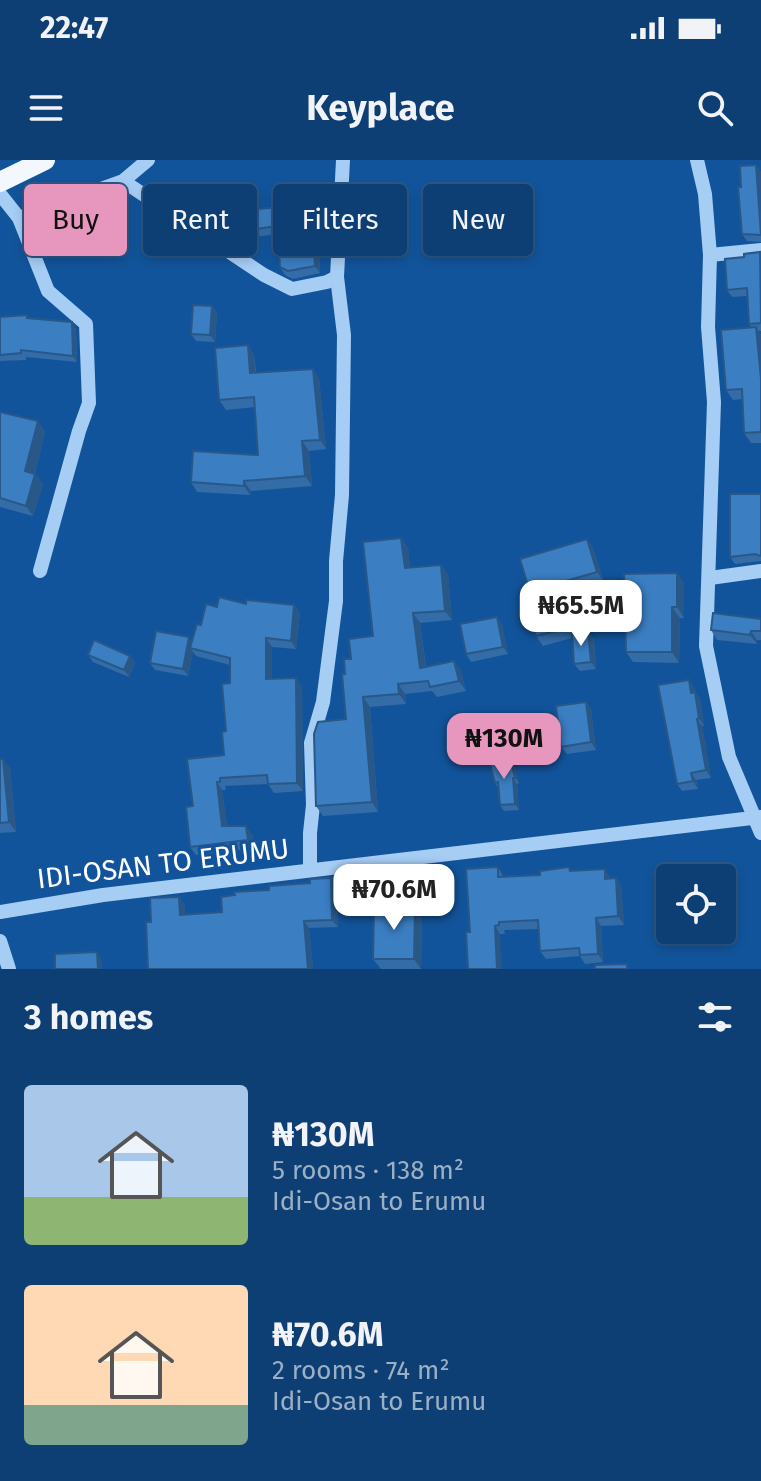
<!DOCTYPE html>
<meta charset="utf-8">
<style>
body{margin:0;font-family:"Fira Sans",sans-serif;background:#1c4a7c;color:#f1f3f6;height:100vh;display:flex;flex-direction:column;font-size:30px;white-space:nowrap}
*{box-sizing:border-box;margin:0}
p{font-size:26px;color:#9bafc5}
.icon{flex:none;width:44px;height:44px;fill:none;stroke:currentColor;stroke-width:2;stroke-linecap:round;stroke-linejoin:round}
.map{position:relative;height:809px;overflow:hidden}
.panel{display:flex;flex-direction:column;background:#0e3f74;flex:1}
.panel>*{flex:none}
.hud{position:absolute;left:24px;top:24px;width:714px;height:72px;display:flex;gap:16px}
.fabs{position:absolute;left:656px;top:704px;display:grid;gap:16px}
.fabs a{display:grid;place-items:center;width:80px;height:80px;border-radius:8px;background:#0e3f74;box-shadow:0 4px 12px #0003,0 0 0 2px #2e5886;font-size:40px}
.price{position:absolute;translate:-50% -68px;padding:0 18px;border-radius:16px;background:#fff;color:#222;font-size:26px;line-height:52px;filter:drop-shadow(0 2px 4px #0008)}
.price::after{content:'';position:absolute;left:50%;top:48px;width:24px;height:18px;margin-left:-12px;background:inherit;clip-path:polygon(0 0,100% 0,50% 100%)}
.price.active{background:#e797bd;color:#111}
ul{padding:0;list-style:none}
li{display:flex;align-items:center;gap:24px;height:200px;padding:0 24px}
li span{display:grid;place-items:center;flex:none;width:224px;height:160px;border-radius:8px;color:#555}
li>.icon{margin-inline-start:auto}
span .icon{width:96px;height:96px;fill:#fffc;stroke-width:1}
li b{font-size:34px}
h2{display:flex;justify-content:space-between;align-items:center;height:96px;padding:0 24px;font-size:34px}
.chip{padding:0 28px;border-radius:8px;background:#0e3f74;box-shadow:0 4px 12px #0003,0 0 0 2px #2e5886;font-size:28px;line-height:72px}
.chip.active{background:#e797bd;color:#111}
.status{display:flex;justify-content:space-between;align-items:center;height:56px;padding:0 40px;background:#0e3f74;direction:ltr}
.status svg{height:22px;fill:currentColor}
header{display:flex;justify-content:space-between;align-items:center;height:104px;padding:0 24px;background:#0e3f74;font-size:36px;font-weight:700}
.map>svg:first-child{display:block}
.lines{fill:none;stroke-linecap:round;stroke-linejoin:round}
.minor{stroke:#a6cdf4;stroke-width:14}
.major{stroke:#f3f8ff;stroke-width:20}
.wall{fill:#336ca7}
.shaded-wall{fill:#295888}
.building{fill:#3b7ec2;stroke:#295888;stroke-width:2}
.labels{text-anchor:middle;stroke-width:6;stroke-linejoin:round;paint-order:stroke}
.street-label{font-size:28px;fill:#fff;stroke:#12549b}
</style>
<div class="status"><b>22:47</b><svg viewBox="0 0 49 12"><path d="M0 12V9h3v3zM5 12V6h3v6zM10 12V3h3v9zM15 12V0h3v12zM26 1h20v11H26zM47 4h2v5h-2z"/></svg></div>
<header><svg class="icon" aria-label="menu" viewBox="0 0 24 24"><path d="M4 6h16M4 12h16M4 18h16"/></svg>Keyplace<svg class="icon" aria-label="search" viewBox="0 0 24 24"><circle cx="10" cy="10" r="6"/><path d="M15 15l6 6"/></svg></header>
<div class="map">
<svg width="761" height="809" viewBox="0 0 761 809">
<rect width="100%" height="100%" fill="#12549b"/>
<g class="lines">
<g class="minor">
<path d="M 697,0 L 705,34 L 710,95 L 708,167 L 714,242 L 706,486 L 729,597 L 761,673"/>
<path d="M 123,21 L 264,115 L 292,129 L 327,122 L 337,117"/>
<path d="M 0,34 L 19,58 L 48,131 L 86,164 L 89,243 L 79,271 L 40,411"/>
<path d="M 19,58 L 123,21 L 148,0"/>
<path d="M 710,95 L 761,90"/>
<path d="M 710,418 L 761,411"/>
<path d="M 310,710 L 310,673 L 313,645 L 311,583 L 323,542 L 336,441 L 336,401 L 342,335 L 344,175 L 337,117 L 343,0"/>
<path d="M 0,752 L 103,735 L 761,657"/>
<path d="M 0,781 L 9,809"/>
</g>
<path class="major" d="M 0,22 L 45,0"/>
</g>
<g class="wall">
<path d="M 761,12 L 761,82 L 747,81 L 742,74 L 741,27 Z"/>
<path d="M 229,46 L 233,52 L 323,47 L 324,68 L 318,68 L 320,113 L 293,119 L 285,115 L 280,107 L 279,74 L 230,80 L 221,74 L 216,67 Z"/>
<path d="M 761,93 L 761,171 L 758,171 L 761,175 L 761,283 L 751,283 L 744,273 L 742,239 L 733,240 L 726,230 L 752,168 L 749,164 L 747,136 L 732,137 L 727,130 L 744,97 Z"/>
<path d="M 212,146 L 217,153 L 215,182 L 196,181 L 191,174 Z"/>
<path d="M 0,157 L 29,158 L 76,169 L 77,202 L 26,197 L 26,200 L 0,201 Z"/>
<path d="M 248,185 L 254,195 L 256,212 L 319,218 L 326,289 L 309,291 L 312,326 L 251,331 L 250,335 L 197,332 L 191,322 L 258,295 L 255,247 L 226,250 L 219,240 Z"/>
<path d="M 0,252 L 38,261 L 45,272 L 35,314 L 43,324 L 33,356 L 0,347 Z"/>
<path d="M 761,334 L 761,401 L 735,404 L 730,397 Z"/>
<path d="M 401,378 L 408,388 L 410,408 L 441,405 L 448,415 L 452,460 L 420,463 L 426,507 L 454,501 L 461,511 L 466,531 L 437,537 L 432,531 L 405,534 L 406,544 L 370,547 L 378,652 L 323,656 L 316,646 L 346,559 L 345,514 L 351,499 L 373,476 Z"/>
<path d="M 587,379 L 593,388 L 604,422 L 566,433 L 577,473 L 588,472 L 594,479 L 596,509 L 580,511 L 574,504 L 572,478 L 543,486 L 536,476 L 533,442 Z"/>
<path d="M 677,413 L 684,424 L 684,458 L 680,458 L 679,503 L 633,502 L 626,492 Z"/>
<path d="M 246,444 L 294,445 L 300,453 L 296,489 L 272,487 L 272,519 L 302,526 L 303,631 L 274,633 L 268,624 L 225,626 L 226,630 L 222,630 L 227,666 L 252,674 L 254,688 L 196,695 L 190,687 L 193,646 L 224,595 L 230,523 L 230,505 L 196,496 L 193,492 L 188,516 L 155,510 L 150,503 L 192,481 L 201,465 L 217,447 Z"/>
<path d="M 497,457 L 502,465 L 508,494 L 471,502 L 466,494 Z"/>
<path d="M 761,459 L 761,480 L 757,480 L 757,484 L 717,480 L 711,470 Z"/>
<path d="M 88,495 L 130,496 L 135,503 L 129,517 L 93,502 Z"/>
<path d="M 694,527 L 695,532 L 700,539 L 704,566 L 702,566 L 711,618 L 696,620 L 698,629 L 682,631 L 677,624 Z"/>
<path d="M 586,542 L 591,549 L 596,590 L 567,594 L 561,587 Z"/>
<path d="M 0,599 L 10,608 L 16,672 L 0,673 Z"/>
<path d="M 514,604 L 519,623 L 517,624 L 519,650 L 504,651 L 500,645 L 499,629 L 495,623 Z"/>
<path d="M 498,707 L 503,716 L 540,715 L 572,711 L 610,717 L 610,719 L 616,718 L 621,726 L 624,765 L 601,766 L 603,802 L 585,804 L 580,796 L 546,799 L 540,791 L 538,769 L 504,770 L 505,774 L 500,774 L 470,772 Z"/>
<path d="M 336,726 L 338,767 L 309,768 L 313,809 L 148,809 L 151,762 L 185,745 L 185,755 L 222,752 Z"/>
<path d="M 409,749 L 415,749 L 422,760 L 421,809 L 381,809 L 373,799 Z"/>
</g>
<g class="shaded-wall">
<path d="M 756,5 L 761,12 L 761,63 Z"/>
<path d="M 318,40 L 323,47 L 324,68 L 319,60 Z"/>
<path d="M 313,61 L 318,68 L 320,113 L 315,106 Z"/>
<path d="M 212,146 L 217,153 L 215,182 L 210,175 Z"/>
<path d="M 72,162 L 76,169 L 77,202 L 73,196 Z"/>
<path d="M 756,167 L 761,175 L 761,219 Z"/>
<path d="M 248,185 L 254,195 L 256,222 L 250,213 Z"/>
<path d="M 313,209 L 319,218 L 326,289 L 320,280 Z"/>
<path d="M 38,261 L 45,272 L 33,322 L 25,311 Z"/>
<path d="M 302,281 L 309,291 L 312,326 L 305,316 Z"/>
<path d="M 35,314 L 43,324 L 33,356 L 26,346 Z"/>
<path d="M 244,321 L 251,331 L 250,335 L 244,326 Z"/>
<path d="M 401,378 L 408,388 L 412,418 L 405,408 Z"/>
<path d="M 587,379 L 593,388 L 604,422 L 597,412 Z"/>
<path d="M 441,405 L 448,415 L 452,460 L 445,451 Z"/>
<path d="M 677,413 L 684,424 L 684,458 L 677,447 Z"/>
<path d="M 559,423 L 566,433 L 578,476 L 571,467 Z"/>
<path d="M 294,445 L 300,453 L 296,489 L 291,481 Z"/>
<path d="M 672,447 L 680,458 L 679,503 L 672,492 Z"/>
<path d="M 413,453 L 420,463 L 427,518 L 420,508 Z"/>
<path d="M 497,457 L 502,465 L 508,494 L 503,487 Z"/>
<path d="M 751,471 L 757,480 L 757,484 L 750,475 Z"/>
<path d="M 588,472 L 594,479 L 596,509 L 591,502 Z"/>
<path d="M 189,477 L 194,485 L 190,488 L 193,492 L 188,516 L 183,509 Z"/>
<path d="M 266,478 L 272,487 L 272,528 L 266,519 Z"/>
<path d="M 130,496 L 135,503 L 129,517 L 124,510 Z"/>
<path d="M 454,501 L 461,511 L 466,531 L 459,521 Z"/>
<path d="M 296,518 L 302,526 L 303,631 L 297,623 Z"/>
<path d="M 689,520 L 694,527 L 696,540 L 691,533 Z"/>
<path d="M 398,524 L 405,534 L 406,544 L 399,534 Z"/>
<path d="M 695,532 L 700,539 L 704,566 L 699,558 Z"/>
<path d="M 363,537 L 370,547 L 378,652 L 372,642 Z"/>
<path d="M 586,542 L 591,549 L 596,590 L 591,582 Z"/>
<path d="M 697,559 L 702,566 L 711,618 L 706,610 Z"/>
<path d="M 510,598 L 514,604 L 519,623 L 515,618 Z"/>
<path d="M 3,599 L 10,608 L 16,672 L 9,662 Z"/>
<path d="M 691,613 L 696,620 L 698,629 L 693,621 Z"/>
<path d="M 513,618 L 517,624 L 519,650 L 515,644 Z"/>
<path d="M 217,622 L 222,630 L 228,674 L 222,666 Z"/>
<path d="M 246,666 L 252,674 L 254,688 L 248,680 Z"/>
<path d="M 605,709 L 610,717 L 611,727 L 605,719 Z"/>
<path d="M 331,718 L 336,726 L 338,767 L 332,760 Z"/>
<path d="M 616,718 L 621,726 L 624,765 L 618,756 Z"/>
<path d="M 179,737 L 185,745 L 185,763 L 180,755 Z"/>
<path d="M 403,740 L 410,751 L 403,749 Z"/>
<path d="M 415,749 L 422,760 L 421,809 L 414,799 Z"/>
<path d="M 596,758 L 601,766 L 603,802 L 598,794 Z"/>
<path d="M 304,761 L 309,768 L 313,809 L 308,809 Z"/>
<path d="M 495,766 L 500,774 L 502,809 L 497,809 Z"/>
<path d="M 97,792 L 102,800 L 102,809 L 98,809 Z"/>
</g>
<g class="building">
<path d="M 756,5 L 761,75 L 742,74 L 738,27 L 741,27 L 740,6 Z"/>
<path d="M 318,40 L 319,60 L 313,61 L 315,106 L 288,111 L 280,107 L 278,66 L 225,73 L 216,67 L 213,48 L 229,46 L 230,52 L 277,47 L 276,42 Z"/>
<path d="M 760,92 L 761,163 L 749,164 L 747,128 L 727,130 L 725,99 L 744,97 L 744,94 Z"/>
<path d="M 193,145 L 212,146 L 210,175 L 191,174 Z"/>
<path d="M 27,155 L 27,158 L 72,162 L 73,196 L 21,190 L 21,193 L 0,195 L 0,157 Z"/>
<path d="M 756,167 L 761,219 L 761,272 L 744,273 L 742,229 L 726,230 L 721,170 Z"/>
<path d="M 248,185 L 250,213 L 313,209 L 320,280 L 302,281 L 305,316 L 244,321 L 244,326 L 191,322 L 193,291 L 258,295 L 254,237 L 219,240 L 215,188 Z"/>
<path d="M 0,252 L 38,261 L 25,311 L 35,314 L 26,346 L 0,338 Z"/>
<path d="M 730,334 L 761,334 L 761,396 L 755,394 L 730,397 Z"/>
<path d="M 401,378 L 405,408 L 441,405 L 445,451 L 413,453 L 420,508 L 454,501 L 459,521 L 430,527 L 428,521 L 398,524 L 399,534 L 363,537 L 372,642 L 316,646 L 314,574 L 318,562 L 346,559 L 342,514 L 345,514 L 344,499 L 351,499 L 349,479 L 373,476 L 363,382 Z"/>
<path d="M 587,379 L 597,412 L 559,423 L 571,467 L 536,476 L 527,443 L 533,442 L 520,399 Z"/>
<path d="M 677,413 L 677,447 L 672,447 L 672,492 L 626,492 L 624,414 Z"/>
<path d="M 219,437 L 246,444 L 246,440 L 294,445 L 291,481 L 266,478 L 266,519 L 296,518 L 297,623 L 268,624 L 267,615 L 220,618 L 220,622 L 217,622 L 222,666 L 246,666 L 248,680 L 190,687 L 186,647 L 193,646 L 187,599 L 224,595 L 222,572 L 226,571 L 222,524 L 230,523 L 230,498 L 190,488 L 197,464 L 201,465 L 206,444 L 217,447 Z"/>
<path d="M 713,453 L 761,459 L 761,471 L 751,471 L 750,475 L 711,470 Z"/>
<path d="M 497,457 L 503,487 L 466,494 L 460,464 Z"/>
<path d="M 156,471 L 189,477 L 183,509 L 150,503 Z"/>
<path d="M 588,472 L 591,502 L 574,504 L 572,473 Z"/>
<path d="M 94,480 L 130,496 L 124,510 L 88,495 Z"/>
<path d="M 689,520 L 691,533 L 695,532 L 699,558 L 697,559 L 706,610 L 691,613 L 693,621 L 677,624 L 658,525 Z"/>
<path d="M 586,542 L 591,582 L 561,587 L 556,546 Z"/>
<path d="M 510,598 L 515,618 L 513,618 L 515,644 L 500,645 L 498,622 L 495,623 L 490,603 Z"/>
<path d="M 0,599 L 3,599 L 9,662 L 0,663 Z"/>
<path d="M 498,707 L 498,717 L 540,715 L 540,711 L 569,707 L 570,711 L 605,709 L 605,719 L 616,718 L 618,756 L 596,758 L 598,794 L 580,795 L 579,788 L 540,791 L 538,760 L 499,762 L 499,765 L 495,766 L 497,809 L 468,809 L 466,772 L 470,772 L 466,709 Z"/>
<path d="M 331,718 L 332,760 L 304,761 L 308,809 L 148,809 L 146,762 L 151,762 L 150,738 L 179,737 L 180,755 L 222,752 L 221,737 L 235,735 L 234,732 L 269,730 L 269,726 L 310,723 L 310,719 Z"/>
<path d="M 388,740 L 403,740 L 403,749 L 415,749 L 414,799 L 373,799 L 374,749 L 388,749 Z"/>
<path d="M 97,792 L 98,809 L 55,809 L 55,794 Z"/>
<path d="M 627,804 L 627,809 L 595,809 L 595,805 Z"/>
</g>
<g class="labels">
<g class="street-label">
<text transform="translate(163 703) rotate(-7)" y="10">IDI-OSAN TO ERUMU</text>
</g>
</g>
</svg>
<div class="fabs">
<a><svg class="icon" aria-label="locate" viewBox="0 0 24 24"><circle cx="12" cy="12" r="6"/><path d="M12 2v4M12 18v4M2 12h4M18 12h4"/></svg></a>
</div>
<b class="price" style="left:581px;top:488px">₦65.5M</b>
<b class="price active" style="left:504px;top:621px">₦130M</b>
<b class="price" style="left:394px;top:772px">₦70.6M</b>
<div class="hud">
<a class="chip active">Buy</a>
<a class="chip">Rent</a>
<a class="chip">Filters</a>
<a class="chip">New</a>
</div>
</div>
<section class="panel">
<h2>3 homes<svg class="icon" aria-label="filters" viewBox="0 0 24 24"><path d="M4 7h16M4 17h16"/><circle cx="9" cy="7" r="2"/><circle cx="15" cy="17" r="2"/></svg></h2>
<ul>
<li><span style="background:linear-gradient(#a9c7e8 70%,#8fb573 0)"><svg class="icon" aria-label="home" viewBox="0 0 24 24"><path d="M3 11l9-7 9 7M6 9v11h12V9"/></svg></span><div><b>₦130M</b><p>5 rooms · 138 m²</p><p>Idi-Osan to Erumu</p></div></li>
<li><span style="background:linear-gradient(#ffd9b3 75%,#7fa58c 0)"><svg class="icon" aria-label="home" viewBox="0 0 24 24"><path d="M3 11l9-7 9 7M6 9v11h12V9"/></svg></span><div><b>₦70.6M</b><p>2 rooms · 74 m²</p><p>Idi-Osan to Erumu</p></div></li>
</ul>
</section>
